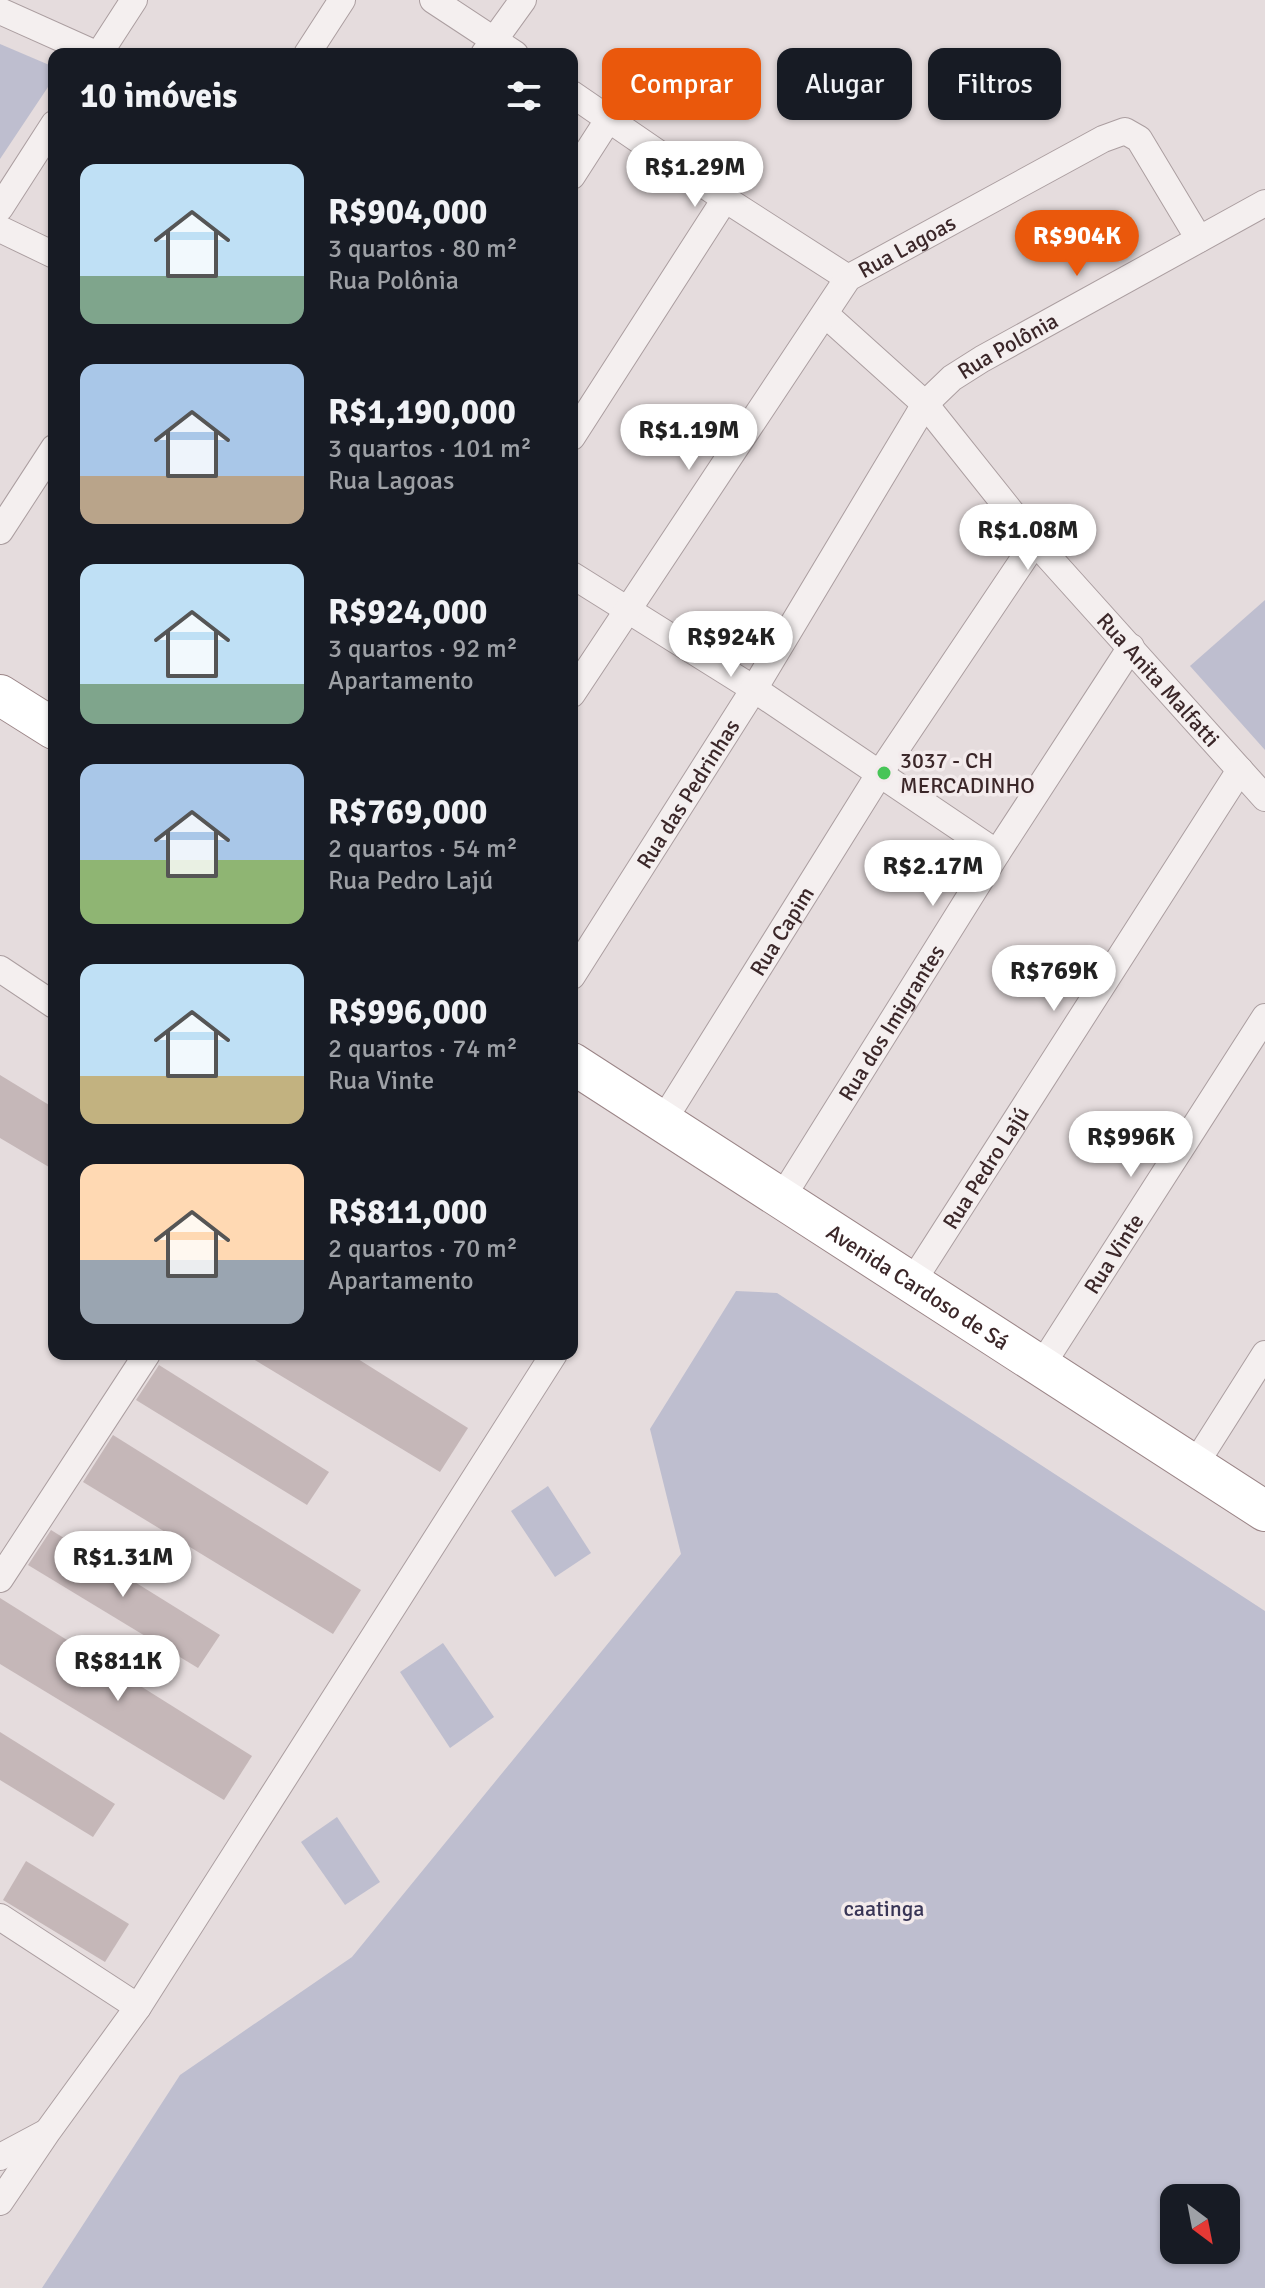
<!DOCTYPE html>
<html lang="pt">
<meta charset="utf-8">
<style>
body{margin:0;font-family:Signika,sans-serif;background:#20242c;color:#f1f3f6;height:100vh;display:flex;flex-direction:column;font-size:30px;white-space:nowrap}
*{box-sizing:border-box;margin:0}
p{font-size:26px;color:#9ea1a6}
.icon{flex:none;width:44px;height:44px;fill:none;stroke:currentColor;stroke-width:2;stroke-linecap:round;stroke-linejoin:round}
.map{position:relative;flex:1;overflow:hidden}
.side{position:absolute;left:48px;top:48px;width:530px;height:1312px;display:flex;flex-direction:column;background:#171b24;border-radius:16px;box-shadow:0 2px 6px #0004}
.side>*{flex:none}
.top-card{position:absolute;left:602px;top:48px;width:542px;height:72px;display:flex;gap:16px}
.needle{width:52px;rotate:148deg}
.fabs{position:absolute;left:1160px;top:2184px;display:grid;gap:16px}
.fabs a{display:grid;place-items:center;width:80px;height:80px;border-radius:16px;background:#171b24;box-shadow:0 2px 6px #0004;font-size:40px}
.price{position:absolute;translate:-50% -68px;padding:0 18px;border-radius:28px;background:#fff;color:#222;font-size:26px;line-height:52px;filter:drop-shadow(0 2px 4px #0008)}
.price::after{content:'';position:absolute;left:50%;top:48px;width:24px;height:18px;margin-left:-12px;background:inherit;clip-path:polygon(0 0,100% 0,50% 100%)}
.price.selected{background:#ea580c;color:#fff}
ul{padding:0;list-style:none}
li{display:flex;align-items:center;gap:24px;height:200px;padding:0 32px}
li span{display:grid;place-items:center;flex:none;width:224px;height:160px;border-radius:16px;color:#555}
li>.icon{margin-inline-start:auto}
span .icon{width:96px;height:96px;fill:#fffc;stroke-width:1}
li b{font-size:34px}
h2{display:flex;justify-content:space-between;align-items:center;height:96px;padding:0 32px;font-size:34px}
.chip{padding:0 28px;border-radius:16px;background:#171b24;box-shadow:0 2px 6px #0004;font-size:28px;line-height:72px}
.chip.selected{background:#ea580c;color:#fff}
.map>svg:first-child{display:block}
.green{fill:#bebecf;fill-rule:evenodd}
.building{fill:#c5b7b8}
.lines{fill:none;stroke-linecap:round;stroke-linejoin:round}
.minor-casing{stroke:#ab9ea0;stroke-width:28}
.highway-casing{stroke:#9b8587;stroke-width:42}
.minor{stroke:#f4efef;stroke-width:26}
.highway{stroke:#fff;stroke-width:40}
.poi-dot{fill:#47c557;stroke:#f3ebec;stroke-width:3}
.labels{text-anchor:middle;stroke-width:7;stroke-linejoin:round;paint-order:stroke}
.street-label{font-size:22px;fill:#3b2729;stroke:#f3ebec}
.poi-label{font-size:22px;fill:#3b2729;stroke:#f3ebec;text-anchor:start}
.park-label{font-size:22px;fill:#383556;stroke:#f3ebec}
</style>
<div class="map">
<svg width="1265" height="2288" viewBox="0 0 1265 2288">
<rect width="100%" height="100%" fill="#e5dcdd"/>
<g class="green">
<path d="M 0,44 L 54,67 L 54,78 L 0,159 Z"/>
<path d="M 1265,600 L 1265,750 L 1190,666 Z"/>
<path d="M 736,1291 L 777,1293 L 1265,1611 L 1265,2288 L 42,2288 L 180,2075 L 352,1957 L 681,1554 L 650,1429 ZM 1174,2198 L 1226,2198 L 1226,2250 L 1174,2250 Z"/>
<path d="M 548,1486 L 591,1553 L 555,1577 L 511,1511 Z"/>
<path d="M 443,1643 L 494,1717 L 450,1748 L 400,1672 Z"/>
<path d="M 337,1817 L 380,1882 L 345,1905 L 301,1842 Z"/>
</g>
<g class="building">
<path d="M 0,1075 L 54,1108 L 54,1170 L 0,1138 Z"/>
<path d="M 245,1354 L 350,1354 L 468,1428 L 440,1472 Z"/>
<path d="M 159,1365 L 329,1472 L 307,1505 L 136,1400 Z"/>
<path d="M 113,1435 L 361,1590 L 333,1634 L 83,1482 Z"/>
<path d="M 51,1530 L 220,1635 L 198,1668 L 28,1565 Z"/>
<path d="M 0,1598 L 252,1756 L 224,1800 L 0,1664 Z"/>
<path d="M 0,1732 L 115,1804 L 93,1837 L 0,1780 Z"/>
<path d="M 26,1861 L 129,1924 L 105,1962 L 3,1900 Z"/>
</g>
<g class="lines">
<g class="minor-casing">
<g id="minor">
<path d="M 433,0 L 515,54"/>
<path d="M 0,11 L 96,54"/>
<path d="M 99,54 L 134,0"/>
<path d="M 307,54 L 342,0"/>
<path d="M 484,54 L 523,0"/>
<path d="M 572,94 L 725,199 L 848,278"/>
<path d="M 572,176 L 608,120"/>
<path d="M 0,208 L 54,124"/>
<path d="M 0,229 L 54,255"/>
<path id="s1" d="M 825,314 L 925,404 L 1035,542 L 1265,798"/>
<path d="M 572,437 L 725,199"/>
<path d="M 0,531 L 54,448"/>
<path d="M 572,575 L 754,689 L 997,853"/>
<path id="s2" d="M 572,694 L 848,278 L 1103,139 L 1125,131 L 1139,139 L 1199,239"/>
<path d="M 0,969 L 54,1005"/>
<path id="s3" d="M 572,976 L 754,689 L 925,404 L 952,378 L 982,359 L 1265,203"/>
<path id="s4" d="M 663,1121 L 880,773 L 1035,542"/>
<path id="s5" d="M 781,1199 L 997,853 L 1131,647"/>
<path id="s6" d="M 911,1284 L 1240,770"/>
<path id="s7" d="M 1040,1368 L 1265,1017"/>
<path d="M 1194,1466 L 1265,1354"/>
<path d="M 0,1579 L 147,1354"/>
<path d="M 0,1917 L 138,2007"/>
<path d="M 0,2157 L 45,2133"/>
<path d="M 0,2202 L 48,2131 L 138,2007 L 554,1354"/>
</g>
</g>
<g class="highway-casing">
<g id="highway">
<path d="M 0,695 L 54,729"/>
<path id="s8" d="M 572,1063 L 1265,1511"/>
</g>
</g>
<use href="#minor" class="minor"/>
<use href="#highway" class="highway"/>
</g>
<circle class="poi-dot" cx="884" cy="773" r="8"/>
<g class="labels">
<g class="street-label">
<text dy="8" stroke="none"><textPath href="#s2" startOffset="566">Rua Lagoas</textPath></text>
<text dy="8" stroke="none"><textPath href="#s3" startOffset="774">Rua Polônia</textPath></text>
<text dy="8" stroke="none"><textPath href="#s1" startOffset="496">Rua Anita Malfatti</textPath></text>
<text dy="8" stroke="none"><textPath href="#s3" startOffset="216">Rua das Pedrinhas</textPath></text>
<text dy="8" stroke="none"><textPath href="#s4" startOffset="224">Rua Capim</textPath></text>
<text dy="8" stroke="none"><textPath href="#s5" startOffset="208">Rua dos Imigrantes</textPath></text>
<text dy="8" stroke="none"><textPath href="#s6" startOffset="138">Rua Pedro Lajú</textPath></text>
<text dy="8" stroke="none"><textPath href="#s7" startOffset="136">Rua Vinte</textPath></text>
<text dy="8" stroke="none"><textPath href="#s8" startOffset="412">Avenida Cardoso de Sá</textPath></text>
</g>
<g class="poi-label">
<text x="900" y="768">3037 - CH<tspan x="900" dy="25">MERCADINHO</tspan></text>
</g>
<g class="park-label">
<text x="884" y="1916">caatinga</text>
</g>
</g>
</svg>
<div class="fabs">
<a><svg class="needle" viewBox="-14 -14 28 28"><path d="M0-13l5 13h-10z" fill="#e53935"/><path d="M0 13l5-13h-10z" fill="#9ea1a6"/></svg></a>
</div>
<b class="price" style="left:695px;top:209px">R$1.29M</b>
<b class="price selected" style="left:1077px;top:278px">R$904K</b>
<b class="price" style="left:689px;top:472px">R$1.19M</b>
<b class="price" style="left:1028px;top:572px">R$1.08M</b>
<b class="price" style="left:731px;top:679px">R$924K</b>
<b class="price" style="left:933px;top:908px">R$2.17M</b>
<b class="price" style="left:1054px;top:1013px">R$769K</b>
<b class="price" style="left:1131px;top:1179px">R$996K</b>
<b class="price" style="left:123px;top:1599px">R$1.31M</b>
<b class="price" style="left:118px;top:1703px">R$811K</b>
<div class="top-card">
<a class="chip selected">Comprar</a>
<a class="chip">Alugar</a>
<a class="chip">Filtros</a>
</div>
<section class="side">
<h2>10 imóveis<svg class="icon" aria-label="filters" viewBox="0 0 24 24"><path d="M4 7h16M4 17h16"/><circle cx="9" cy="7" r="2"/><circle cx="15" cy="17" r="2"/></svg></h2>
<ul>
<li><span style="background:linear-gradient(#bfe0f5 70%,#7fa58c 0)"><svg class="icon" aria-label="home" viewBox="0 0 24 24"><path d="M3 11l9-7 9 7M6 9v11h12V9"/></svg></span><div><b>R$904,000</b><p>3 quartos · 80 m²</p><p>Rua Polônia</p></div></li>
<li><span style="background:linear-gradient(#a9c7e8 70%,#b9a48a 0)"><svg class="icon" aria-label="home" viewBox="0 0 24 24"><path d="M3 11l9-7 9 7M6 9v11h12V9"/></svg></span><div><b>R$1,190,000</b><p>3 quartos · 101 m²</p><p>Rua Lagoas</p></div></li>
<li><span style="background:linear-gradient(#bfe0f5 75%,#7fa58c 0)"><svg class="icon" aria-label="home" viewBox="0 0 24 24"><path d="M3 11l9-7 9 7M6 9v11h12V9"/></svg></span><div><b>R$924,000</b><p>3 quartos · 92 m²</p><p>Apartamento</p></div></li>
<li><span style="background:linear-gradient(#a9c7e8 60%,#8fb573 0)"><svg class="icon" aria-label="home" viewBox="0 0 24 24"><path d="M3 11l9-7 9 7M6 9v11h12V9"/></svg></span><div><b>R$769,000</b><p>2 quartos · 54 m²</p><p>Rua Pedro Lajú</p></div></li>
<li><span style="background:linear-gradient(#bfe0f5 70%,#c2b280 0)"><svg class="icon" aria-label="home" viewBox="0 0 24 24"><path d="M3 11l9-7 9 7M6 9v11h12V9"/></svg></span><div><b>R$996,000</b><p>2 quartos · 74 m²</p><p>Rua Vinte</p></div></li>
<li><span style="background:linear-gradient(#ffd9b3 60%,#9aa5b1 0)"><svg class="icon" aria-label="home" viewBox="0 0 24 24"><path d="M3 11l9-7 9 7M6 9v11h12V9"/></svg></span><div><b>R$811,000</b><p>2 quartos · 70 m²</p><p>Apartamento</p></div></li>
</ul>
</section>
</div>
